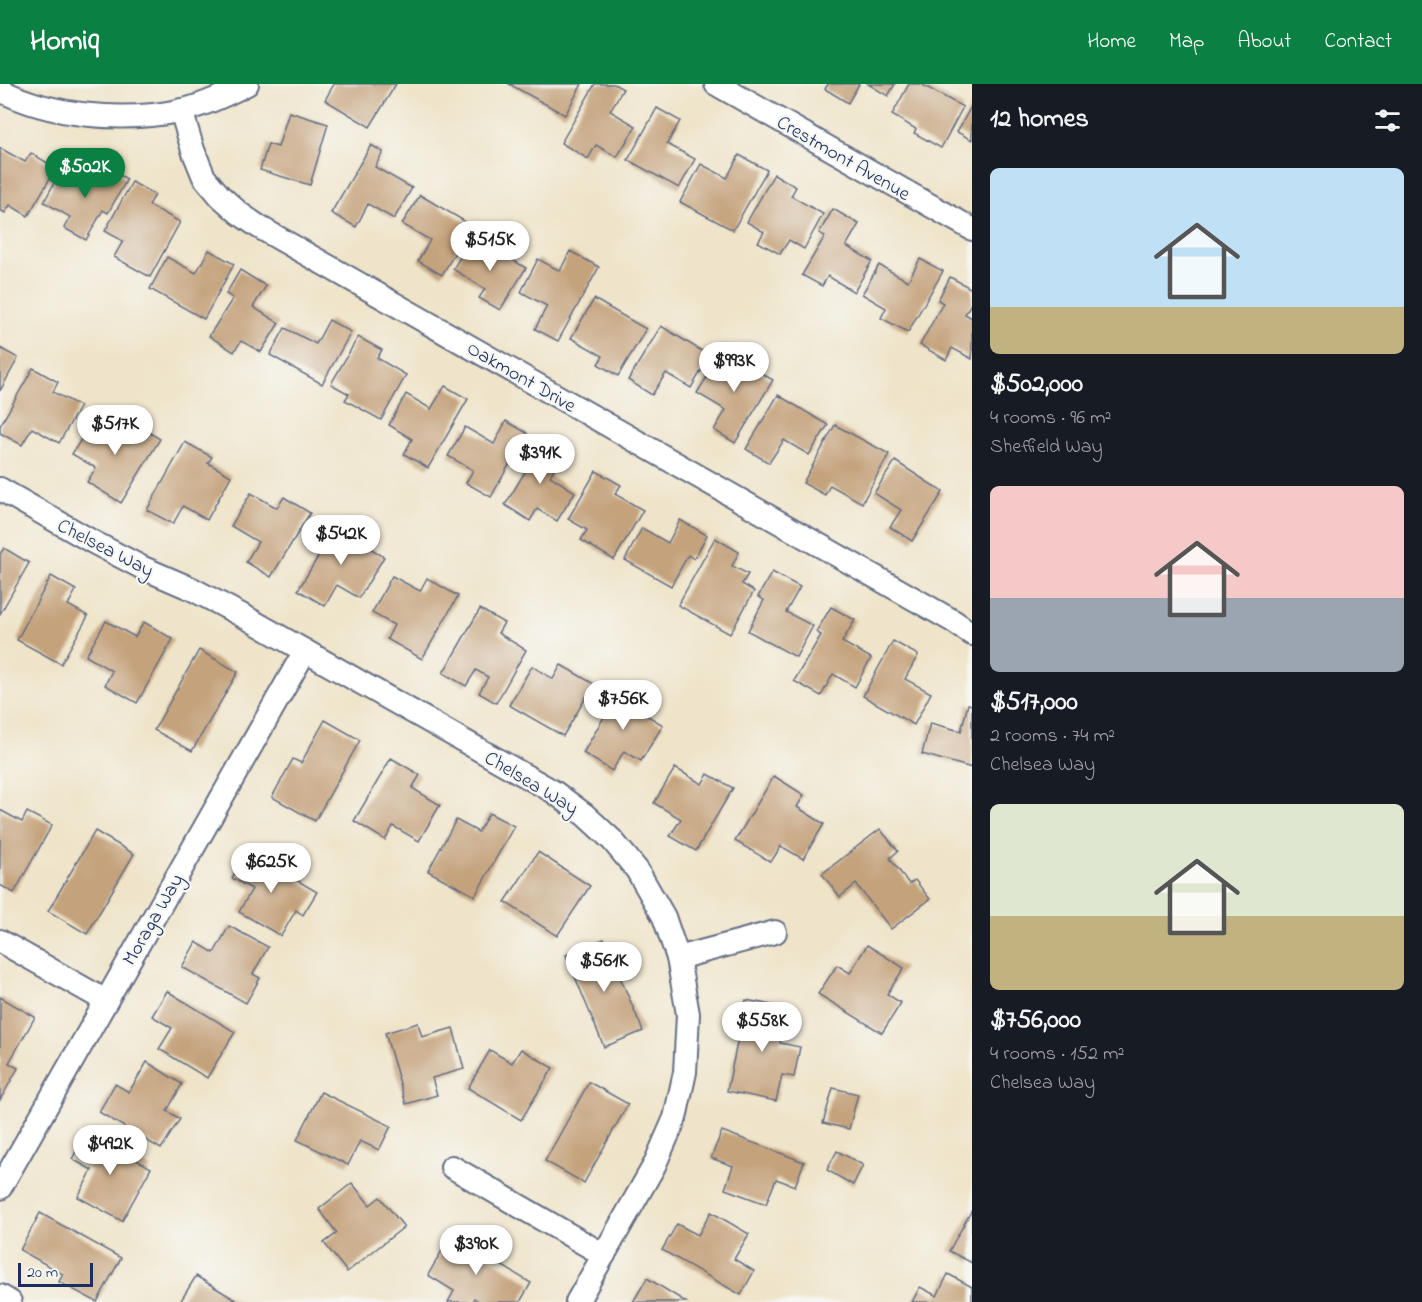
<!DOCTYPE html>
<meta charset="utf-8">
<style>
body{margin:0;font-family:"Indie Flower",sans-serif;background:#242831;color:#f1f3f6;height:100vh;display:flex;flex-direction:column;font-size:22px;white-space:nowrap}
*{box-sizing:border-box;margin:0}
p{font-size:20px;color:#9ea1a6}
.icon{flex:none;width:33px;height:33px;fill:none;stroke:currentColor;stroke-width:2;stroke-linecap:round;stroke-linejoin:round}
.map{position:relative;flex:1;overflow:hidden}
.drawer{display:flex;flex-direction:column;background:#171b24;width:450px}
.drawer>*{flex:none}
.scale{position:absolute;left:18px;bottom:15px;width:75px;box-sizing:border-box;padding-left:6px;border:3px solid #1b2f5e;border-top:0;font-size:16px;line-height:21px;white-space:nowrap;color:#1b2f5e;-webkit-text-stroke:4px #f6f6f2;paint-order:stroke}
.price{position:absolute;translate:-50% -51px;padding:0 14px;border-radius:21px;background:#fff;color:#222;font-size:20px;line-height:39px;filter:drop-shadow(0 2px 3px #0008)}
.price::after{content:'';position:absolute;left:50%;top:36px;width:18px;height:14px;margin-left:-9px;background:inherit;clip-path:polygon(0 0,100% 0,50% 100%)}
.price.on{background:#0b8043;color:#fff}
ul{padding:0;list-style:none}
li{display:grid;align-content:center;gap:12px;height:318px;padding:0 18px}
li span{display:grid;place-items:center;height:186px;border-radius:9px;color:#555}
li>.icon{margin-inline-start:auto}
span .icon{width:108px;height:108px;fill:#fffc;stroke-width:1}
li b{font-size:26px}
h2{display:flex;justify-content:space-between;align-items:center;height:72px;padding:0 18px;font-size:26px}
header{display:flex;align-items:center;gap:36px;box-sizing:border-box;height:84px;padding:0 30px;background:#0b8043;color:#fff}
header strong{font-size:28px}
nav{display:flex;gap:33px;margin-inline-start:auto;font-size:21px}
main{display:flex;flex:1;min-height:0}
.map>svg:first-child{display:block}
.building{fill:#c4a27b}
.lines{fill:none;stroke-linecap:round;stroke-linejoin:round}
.street-casing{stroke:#656e83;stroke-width:26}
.street{stroke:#fff;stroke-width:22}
.labels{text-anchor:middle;stroke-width:4.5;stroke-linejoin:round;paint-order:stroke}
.street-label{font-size:20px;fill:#1b2f5e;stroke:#f6f6f2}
</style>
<header>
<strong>Homiq</strong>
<nav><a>Home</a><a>Map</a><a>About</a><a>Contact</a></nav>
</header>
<main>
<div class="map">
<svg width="972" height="1218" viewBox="0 0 972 1218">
<rect width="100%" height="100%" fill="#f6f6f2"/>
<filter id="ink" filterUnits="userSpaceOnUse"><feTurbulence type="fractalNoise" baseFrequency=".0167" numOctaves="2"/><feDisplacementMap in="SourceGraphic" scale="12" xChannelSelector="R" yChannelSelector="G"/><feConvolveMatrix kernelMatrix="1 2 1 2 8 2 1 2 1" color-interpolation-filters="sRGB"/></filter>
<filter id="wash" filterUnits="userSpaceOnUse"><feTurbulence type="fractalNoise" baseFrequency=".008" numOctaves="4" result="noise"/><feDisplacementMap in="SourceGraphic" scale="24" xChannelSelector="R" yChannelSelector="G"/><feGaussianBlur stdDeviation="1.35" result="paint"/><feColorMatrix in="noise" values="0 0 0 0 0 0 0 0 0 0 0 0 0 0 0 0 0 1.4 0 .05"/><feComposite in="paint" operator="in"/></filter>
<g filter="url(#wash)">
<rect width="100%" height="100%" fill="#efe4c9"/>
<g id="blocks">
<g class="building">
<path d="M 334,0 L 396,0 L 370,43 L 325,16 Z"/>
<path d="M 509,0 L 582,0 L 565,31 Z"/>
<path d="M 595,0 L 614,0 L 623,5 L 610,27 L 636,42 L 617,73 L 596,61 L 588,75 L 561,59 Z"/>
<path d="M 828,0 L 859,0 L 848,19 L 825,5 Z"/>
<path d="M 868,0 L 895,0 L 888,12 Z"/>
<path d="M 909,0 L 921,0 L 963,23 L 941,64 L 914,49 L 916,45 L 892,31 Z"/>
<path d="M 972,21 L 972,56 L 957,48 Z"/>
<path d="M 657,24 L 680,37 L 667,60 L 695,75 L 679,104 L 628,76 Z"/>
<path d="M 289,28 L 328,40 L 310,101 L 260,86 L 268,60 L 278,63 Z"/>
<path d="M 371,61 L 383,68 L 375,83 L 412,104 L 394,135 L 368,120 L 356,143 L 331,129 Z"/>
<path d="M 0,64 L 25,78 L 31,69 L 56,84 L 28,132 L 10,121 L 5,129 L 0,126 Z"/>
<path d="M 739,71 L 767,86 L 733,146 L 680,118 L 701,80 L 727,94 Z"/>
<path d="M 100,80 L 127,95 L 108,129 L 103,126 L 86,156 L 64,144 L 70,133 L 44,118 L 60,88 L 87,103 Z"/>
<path d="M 774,90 L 796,103 L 791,112 L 823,130 L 804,165 L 789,156 L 780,170 L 758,158 L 764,148 L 747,138 Z"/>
<path d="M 132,98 L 155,111 L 149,121 L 180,138 L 150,193 L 114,173 L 123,157 L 105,147 Z"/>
<path d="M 420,111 L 471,141 L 442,191 L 418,177 L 430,156 L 402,140 Z"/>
<path d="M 833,125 L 859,140 L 846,162 L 872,177 L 854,208 L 828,192 L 822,202 L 802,191 L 825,152 L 819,149 Z"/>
<path d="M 473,152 L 526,184 L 500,226 L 479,214 L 485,205 L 453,185 Z"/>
<path d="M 209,166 L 234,180 L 204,235 L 150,205 L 167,173 L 196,189 Z"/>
<path d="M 570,167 L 599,183 L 558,257 L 535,245 L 547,222 L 521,208 L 538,175 L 560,187 Z"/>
<path d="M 920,175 L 943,187 L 908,248 L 881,234 L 886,224 L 862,210 L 879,181 L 908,197 Z"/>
<path d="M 240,186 L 266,202 L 253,223 L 279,239 L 261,268 L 241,257 L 234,268 L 209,252 L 233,214 L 226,210 Z"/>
<path d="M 950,193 L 972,205 L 972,218 L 965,230 L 972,234 L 972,275 L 952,264 L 946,276 L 920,261 L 943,219 L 938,216 Z"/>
<path d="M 594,215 L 646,245 L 618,292 L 598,280 L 603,272 L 571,254 Z"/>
<path d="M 329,236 L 351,248 L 322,300 L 270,271 L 285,244 L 316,260 Z"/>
<path d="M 661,242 L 710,272 L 691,304 L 666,289 L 652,311 L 628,296 Z"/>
<path d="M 358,253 L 382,266 L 377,274 L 406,291 L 381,336 L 345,316 L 349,310 L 331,300 Z"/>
<path d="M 0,264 L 18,274 L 0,307 Z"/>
<path d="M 723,267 L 773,296 L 735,359 L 714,346 L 726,326 L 697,309 Z"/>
<path d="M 33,284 L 58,298 L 53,308 L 80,322 L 59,359 L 32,344 L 22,361 L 0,349 L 0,342 Z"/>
<path d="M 445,302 L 468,315 L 428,384 L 404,370 L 412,355 L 389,341 L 406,310 L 431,325 Z"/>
<path d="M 778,311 L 828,341 L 809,371 L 784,356 L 769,379 L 746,365 Z"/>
<path d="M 94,334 L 120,350 L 129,336 L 160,355 L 121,419 L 87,398 L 96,384 L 72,370 Z"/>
<path d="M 506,337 L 527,349 L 491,413 L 466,399 L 473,386 L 448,372 L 465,343 L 494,360 Z"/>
<path d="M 835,341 L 889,370 L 862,419 L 830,401 L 825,411 L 803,399 Z"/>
<path d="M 536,354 L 563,370 L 550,392 L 575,408 L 557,437 L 537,425 L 530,437 L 505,421 L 528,383 L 521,379 Z"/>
<path d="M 185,358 L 212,373 L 208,379 L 231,392 L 207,436 L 183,422 L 173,440 L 147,426 Z"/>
<path d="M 895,377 L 943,408 L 912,457 L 890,443 L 901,426 L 874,409 Z"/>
<path d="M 596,387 L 621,401 L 615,410 L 643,426 L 614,476 L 581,456 L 587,446 L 568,435 Z"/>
<path d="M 251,409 L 277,424 L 284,413 L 310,429 L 271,493 L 246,478 L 258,458 L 231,442 Z"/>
<path d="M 680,436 L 707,451 L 694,475 L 688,471 L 671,502 L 625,476 L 642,444 L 668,459 Z"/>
<path d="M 339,438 L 364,453 L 361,458 L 384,473 L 359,514 L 337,501 L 325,522 L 298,506 Z"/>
<path d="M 715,454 L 739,468 L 732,482 L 748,490 L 742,500 L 754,507 L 730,550 L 678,521 Z"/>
<path d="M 4,464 L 29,479 L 0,530 L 0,470 Z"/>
<path d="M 772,488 L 800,503 L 786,528 L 813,542 L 796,573 L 748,547 L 764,516 L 758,513 Z"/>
<path d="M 51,492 L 76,506 L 68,521 L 88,532 L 61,580 L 17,556 Z"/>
<path d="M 392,492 L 420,507 L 427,494 L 458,512 L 422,575 L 387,555 L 394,541 L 372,529 Z"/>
<path d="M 831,523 L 855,536 L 842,558 L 871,574 L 855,603 L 833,590 L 821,612 L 794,597 L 821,551 L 816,548 Z"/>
<path d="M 480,525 L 504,539 L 498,549 L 526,566 L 496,619 L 479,609 L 488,593 L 476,586 L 466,602 L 443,589 Z"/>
<path d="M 106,537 L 135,553 L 144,538 L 173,555 L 137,619 L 105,601 L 112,587 L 86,572 Z"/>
<path d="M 893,557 L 918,571 L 905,595 L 931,609 L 914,641 L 863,612 Z"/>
<path d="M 199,566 L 238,588 L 192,667 L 154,646 Z"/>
<path d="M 561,581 L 594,600 L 563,652 L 509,621 L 532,582 L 553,595 Z"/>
<path d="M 622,602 L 644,615 L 638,626 L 663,641 L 641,677 L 624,667 L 612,687 L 583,669 Z"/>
<path d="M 968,620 L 972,621 L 972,684 L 922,670 L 930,639 L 961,647 Z"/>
<path d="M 325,636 L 360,656 L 315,737 L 272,713 L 293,675 L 301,679 Z"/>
<path d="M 391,674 L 420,691 L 412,704 L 440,721 L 419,757 L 393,742 L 385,756 L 354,737 Z"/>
<path d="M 675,684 L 702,700 L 708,690 L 733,704 L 696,767 L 670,752 L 681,735 L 654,719 Z"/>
<path d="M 774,692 L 804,711 L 797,723 L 824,740 L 803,775 L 781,762 L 771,778 L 735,757 Z"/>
<path d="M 0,726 L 22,738 L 27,728 L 52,741 L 14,809 L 0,801 Z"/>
<path d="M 489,729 L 514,742 L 475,812 L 428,787 L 456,736 L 478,748 Z"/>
<path d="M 880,745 L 898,767 L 890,774 L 909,800 L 915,796 L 930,815 L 891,845 L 856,800 L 840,813 L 822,790 Z"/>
<path d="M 95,747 L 134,770 L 87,850 L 48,827 Z"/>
<path d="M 247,767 L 317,808 L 303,831 L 296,826 L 281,852 L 239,828 L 252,805 L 232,794 Z"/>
<path d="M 538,768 L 590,802 L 557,852 L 505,818 Z"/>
<path d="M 229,842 L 268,863 L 253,890 L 260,894 L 246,919 L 182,883 L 196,858 L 214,869 Z"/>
<path d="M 604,855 L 643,947 L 604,963 L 566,871 Z"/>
<path d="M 867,861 L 904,884 L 887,910 L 901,919 L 882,949 L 818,910 L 837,881 L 850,889 Z"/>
<path d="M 167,907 L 235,948 L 207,994 L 159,965 L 172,944 L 152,932 Z"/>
<path d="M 0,913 L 35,933 L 9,979 L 18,984 L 0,1016 Z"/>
<path d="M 746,916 L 787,924 L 780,959 L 800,963 L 794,993 L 782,991 L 776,1017 L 727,1007 Z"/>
<path d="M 418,939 L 422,953 L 453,944 L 464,985 L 432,994 L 437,1011 L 406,1020 L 385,949 Z"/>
<path d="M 521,965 L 553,984 L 521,1036 L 468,1004 L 490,966 L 512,979 Z"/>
<path d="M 147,978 L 182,1000 L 167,1027 L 180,1035 L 161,1065 L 99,1028 L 115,1000 L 129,1008 Z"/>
<path d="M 589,998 L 628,1020 L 584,1099 L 545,1077 Z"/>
<path d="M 833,1004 L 858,1010 L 849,1045 L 823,1039 Z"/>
<path d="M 321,1008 L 391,1042 L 379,1066 L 360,1057 L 348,1081 L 297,1056 Z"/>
<path d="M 722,1047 L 804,1078 L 795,1102 L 776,1095 L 766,1120 L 725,1105 L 733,1082 L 711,1074 Z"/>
<path d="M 87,1048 L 151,1084 L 122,1137 L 78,1113 L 92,1086 L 72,1075 Z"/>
<path d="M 837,1067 L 863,1081 L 853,1101 L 827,1086 Z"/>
<path d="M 352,1099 L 370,1121 L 380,1113 L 404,1143 L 347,1188 L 324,1159 L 337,1149 L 319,1125 Z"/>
<path d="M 972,1126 L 972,1179 L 949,1167 Z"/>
<path d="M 711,1128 L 749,1150 L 734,1175 L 754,1187 L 741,1211 L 662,1166 L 677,1140 L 698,1151 Z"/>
<path d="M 40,1129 L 121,1174 L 97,1218 L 59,1198 L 63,1190 L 20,1166 Z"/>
<path d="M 451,1151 L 531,1199 L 520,1218 L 480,1218 L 474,1214 L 472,1218 L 448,1218 L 454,1207 L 428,1191 Z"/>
<path d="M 948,1190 L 972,1203 L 972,1218 L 912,1218 L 920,1203 L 937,1212 Z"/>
<path d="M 196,1192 L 239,1218 L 180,1218 Z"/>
<path d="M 647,1194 L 686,1218 L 633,1218 Z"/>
</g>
</g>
</g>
<g filter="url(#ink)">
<use href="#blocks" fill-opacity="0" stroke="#656e83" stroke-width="1.5"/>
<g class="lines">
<g class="street-casing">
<g id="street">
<path d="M 716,0 L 972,145"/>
<path d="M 0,6 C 52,33 123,38 179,27 C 203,22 226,11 247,0"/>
<path d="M 181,26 L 193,66 L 204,93 L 220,112 L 239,129 L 259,143 L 953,537 L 972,550"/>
<path d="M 0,405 L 93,458 L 141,483 L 192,505 L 247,534 L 554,708 L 585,731 L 612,756 L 637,786 L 664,833 L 678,874 L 688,930 L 685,988 L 675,1034 L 654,1082 L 577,1218"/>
<path d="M 0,857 L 106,917"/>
<path d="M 678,874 L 775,848"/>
<path d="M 452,1083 L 604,1171"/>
<path d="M 0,1104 L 305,567"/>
<path d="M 0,1212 L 10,1218"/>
</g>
</g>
<use href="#street" class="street"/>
</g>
</g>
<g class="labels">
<g class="street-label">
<text transform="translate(844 73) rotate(30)" y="7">Crestmont Avenue</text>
<text transform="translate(522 292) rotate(30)" y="7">Oakmont Drive</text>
<text transform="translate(106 463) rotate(27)" y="7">Chelsea Way</text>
<text transform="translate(532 698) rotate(31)" y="7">Chelsea Way</text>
<text transform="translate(152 835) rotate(-60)" y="7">Moraga Way</text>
</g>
</g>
</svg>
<div class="scale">20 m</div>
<b class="price on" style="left:85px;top:115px">$502K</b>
<b class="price" style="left:490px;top:188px">$515K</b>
<b class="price" style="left:734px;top:309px">$993K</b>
<b class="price" style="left:115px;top:372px">$517K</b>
<b class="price" style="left:540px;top:401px">$391K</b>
<b class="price" style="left:341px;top:482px">$542K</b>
<b class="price" style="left:623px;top:647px">$756K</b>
<b class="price" style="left:271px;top:810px">$625K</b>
<b class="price" style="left:604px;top:909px">$561K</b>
<b class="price" style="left:762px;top:969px">$558K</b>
<b class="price" style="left:110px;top:1092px">$492K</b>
<b class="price" style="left:476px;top:1192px">$390K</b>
</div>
<section class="drawer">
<h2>12 homes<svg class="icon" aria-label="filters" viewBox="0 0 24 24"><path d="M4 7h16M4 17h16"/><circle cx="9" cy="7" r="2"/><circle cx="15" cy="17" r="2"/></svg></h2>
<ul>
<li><span style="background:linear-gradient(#bfe0f5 75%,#c2b280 0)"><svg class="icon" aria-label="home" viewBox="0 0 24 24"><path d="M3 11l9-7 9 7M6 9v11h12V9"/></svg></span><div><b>$502,000</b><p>4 rooms · 96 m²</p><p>Sheffield Way</p></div></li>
<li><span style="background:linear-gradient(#f6c9c9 60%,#9aa5b1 0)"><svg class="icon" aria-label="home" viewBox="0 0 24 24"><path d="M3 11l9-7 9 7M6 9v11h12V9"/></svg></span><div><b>$517,000</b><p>2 rooms · 74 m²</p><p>Chelsea Way</p></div></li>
<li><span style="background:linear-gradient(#dfe7d0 60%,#c2b280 0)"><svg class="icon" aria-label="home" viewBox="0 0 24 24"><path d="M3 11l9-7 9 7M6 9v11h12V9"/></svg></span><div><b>$756,000</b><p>4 rooms · 152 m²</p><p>Chelsea Way</p></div></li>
</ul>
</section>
</main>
